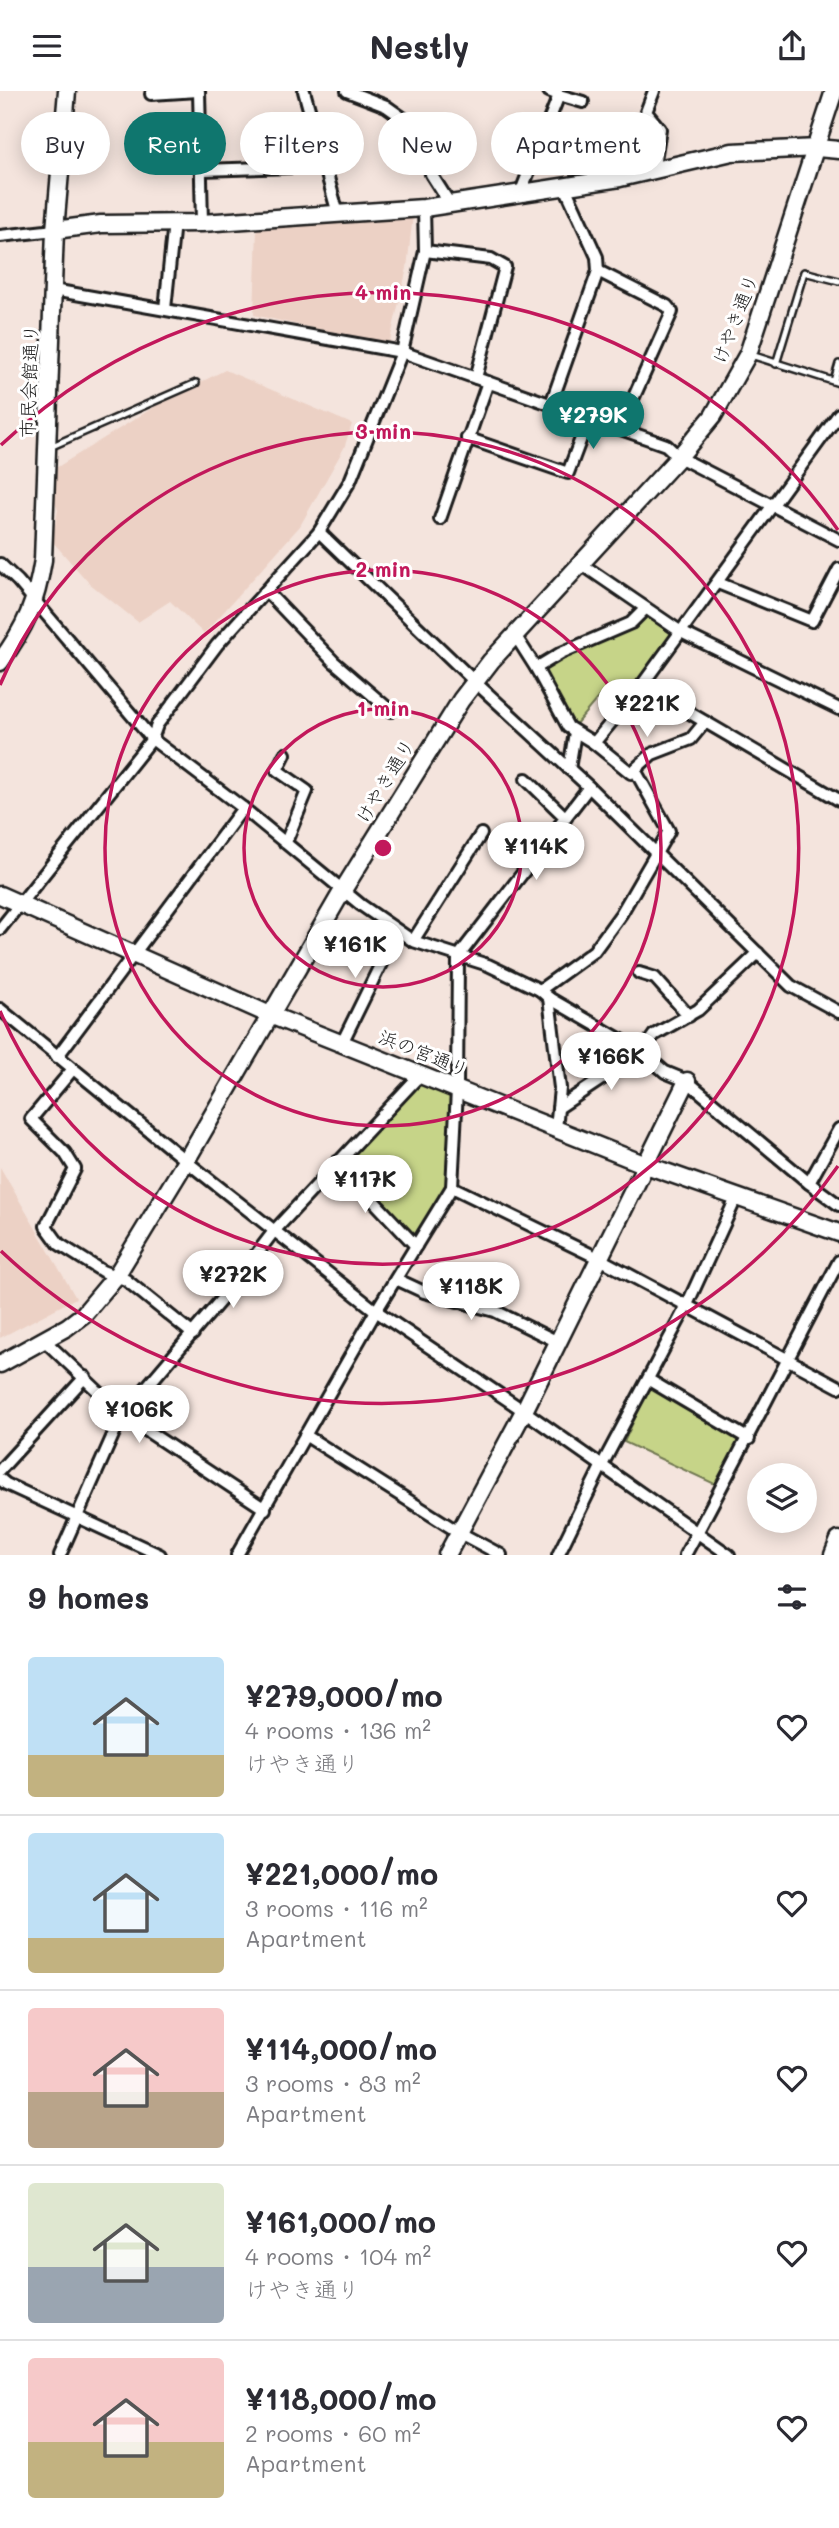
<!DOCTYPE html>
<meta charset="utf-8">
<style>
body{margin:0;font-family:Mali,"Klee One",sans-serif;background:#f7f7f7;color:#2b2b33;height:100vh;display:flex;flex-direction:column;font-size:26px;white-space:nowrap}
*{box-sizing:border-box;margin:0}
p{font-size:23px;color:#7c7c81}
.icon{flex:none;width:38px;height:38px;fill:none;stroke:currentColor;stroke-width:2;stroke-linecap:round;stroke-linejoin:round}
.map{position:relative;height:1464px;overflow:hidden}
.drawer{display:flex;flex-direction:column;background:#fff;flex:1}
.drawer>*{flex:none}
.banner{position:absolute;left:21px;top:21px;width:798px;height:63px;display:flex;gap:14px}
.tools{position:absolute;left:747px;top:1372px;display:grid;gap:14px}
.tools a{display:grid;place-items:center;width:70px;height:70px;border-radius:50%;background:#fff;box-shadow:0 4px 18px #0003;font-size:35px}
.price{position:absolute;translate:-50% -60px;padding:0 16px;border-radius:24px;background:#fff;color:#222;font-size:23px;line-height:46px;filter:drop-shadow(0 2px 4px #0008)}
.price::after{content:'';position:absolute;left:50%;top:42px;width:21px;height:16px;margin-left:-10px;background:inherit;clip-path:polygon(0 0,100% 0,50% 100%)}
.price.active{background:#0f766e;color:#fff}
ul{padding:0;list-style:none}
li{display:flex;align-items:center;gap:21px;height:175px;padding:0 28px}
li+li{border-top:2px solid #e1e1e2}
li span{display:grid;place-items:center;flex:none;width:196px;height:140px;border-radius:7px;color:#555}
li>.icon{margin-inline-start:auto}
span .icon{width:84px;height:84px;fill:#fffc;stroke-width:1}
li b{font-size:30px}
h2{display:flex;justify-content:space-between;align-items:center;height:84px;padding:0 28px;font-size:30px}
.tag{padding:0 24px;border-radius:32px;background:#fff;box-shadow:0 4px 18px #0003;font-size:24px;line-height:63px}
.tag.active{background:#0f766e;color:#fff}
header{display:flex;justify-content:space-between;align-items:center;height:91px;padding:0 28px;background:#fff;font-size:32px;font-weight:700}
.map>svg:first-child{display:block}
.built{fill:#ecd1c5}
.green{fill:#c6d488;stroke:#717852;stroke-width:2}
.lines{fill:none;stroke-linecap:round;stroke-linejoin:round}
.lane-casing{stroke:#1c1c1c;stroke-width:10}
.street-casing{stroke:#1c1c1c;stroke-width:16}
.secondary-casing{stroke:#1c1c1c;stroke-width:21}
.lane{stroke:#fff;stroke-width:5}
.street{stroke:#fff;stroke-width:10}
.secondary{stroke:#fff;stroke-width:16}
.ring{fill:none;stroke:#c2185b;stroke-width:3.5}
.labels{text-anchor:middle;stroke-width:6;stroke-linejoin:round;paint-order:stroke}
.street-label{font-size:19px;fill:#1c1c1c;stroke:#fff}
.centre{fill:#c2185b;stroke:#fff;stroke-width:3.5}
.ring-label{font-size:21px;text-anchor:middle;font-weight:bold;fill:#c2185b;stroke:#fff;stroke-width:6;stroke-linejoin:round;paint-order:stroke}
</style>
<header><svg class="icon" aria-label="menu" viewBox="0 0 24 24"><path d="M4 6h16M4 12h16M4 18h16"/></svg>Nestly<svg class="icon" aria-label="share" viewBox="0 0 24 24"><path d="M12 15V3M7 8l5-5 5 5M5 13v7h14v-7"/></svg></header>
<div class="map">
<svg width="839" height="1464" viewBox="0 0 839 1464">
<rect width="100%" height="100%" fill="#f4e4dd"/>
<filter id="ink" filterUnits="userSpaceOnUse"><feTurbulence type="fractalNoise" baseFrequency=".0143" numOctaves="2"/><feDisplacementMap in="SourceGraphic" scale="14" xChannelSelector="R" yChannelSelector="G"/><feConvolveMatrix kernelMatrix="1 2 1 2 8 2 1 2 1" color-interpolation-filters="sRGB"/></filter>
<g filter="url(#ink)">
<g class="built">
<path d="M 413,124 L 407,177 L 389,254 L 254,224 L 257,137 Z"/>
<path d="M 225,279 L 352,333 L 344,357 L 300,435 L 204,543 L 170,510 L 138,531 L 89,492 L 52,450 L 58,419 L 43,385 L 167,308 Z"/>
<path d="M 0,1076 L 76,1207 L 0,1247 Z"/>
</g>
<g class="green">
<path d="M 646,524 L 674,542 L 621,614 L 602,602 L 575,634 L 566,627 L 540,580 L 565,564 Z"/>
<path d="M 421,989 L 457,999 L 452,1096 L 418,1151 L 337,1071 Z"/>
<path d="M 651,1292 L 739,1349 L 719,1395 L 624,1351 Z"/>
</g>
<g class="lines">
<g class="lane-casing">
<g id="lane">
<path d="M 751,264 L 839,292"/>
<path d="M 776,273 L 804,181 L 839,190"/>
<path d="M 834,290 L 839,273"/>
<path d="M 50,356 L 196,292"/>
</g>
</g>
<g class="street-casing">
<g id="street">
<path d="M 199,0 L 202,132"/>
<path d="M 304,0 L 338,123"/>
<path d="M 347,0 L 386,15 L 424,42 L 431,83 L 450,113"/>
<path d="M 151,3 L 198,0"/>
<path d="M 559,4 L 583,11"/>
<path d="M 201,79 L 325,75"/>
<path d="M 653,81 L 660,38 L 646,21 L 654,0"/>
<path d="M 520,103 L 559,4 L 549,0"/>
<path d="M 0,145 L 55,139"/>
<path d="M 425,160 L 491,168 L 505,176 L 476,287"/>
<path d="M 598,180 L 667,215 L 672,221 L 620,337"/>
<path d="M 53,199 L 402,261 L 666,354 L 679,366 L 839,449"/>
<path d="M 165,218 L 174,131"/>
<path d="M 551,313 L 598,180 L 597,166 L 565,96"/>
<path d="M 467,347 L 568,382 L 589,326"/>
<path d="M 440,428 L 488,291"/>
<path d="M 319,441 L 474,590 L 589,696 L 791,895 L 839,921"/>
<path d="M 580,472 L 681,541 L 839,618"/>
<path d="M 0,473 L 18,490 L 152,648 L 243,717 L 361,814 L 413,850 L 488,874 L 540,899 L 549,907 L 642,961 L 665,981 L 687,990 L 809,1092 L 839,1114"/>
<path d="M 718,492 L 812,530 L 839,478"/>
<path d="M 267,501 L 334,571 L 391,620"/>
<path d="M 515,544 L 536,577 L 568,636 L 594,652 L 642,594 L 839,323"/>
<path d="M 536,577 L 561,562 L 631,532 L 645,518"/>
<path d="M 642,594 L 839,709"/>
<path d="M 594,652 L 631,682 L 652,663 L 691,648 L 705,631"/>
<path d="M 285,663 L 277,679 L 307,700 L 286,751"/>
<path d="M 569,678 L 575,641"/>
<path d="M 526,688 L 566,727"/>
<path d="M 0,838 L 152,648 L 157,634 L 217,554 L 319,441 L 350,390 L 402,261 L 425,160 L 424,117"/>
<path d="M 413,850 L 481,743"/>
<path d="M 639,882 L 655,887 L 689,925"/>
<path d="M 540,899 L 594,860 L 621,823 L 669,740 L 635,679"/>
<path d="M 549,907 L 560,997 L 556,1038"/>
<path d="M 0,918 L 186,1070 L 376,1220 L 524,1320 L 729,1464"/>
<path d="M 342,952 L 397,840"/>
<path d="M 642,961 L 654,944 L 698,919 L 758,862"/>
<path d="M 57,966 L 243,717"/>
<path d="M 73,978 L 31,1028 L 65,1062 L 75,1078 L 46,1135 L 59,1153 L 102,1180 L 126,1189 L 193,1243"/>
<path d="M 558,1017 L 606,985 L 622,949"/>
<path d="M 337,1071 L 416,1155"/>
<path d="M 809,1092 L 839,1038"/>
<path d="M 452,1096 L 598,1167 L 839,1296"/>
<path d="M 396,1188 L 424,1201 L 495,1220 L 558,1251"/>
<path d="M 45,1250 L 123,1324 L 265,1418"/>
<path d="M 649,1289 L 749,1348"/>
<path d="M 305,1344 L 460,1442 L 501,1464"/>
<path d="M 0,1379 L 85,1286"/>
<path d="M 0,1388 L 6,1393 L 160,1464"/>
<path d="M 60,1464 L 121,1326 L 226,1203 L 274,1140 L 420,984"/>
<path d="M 237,1464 L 376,1220 L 452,1096 L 457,999 L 458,866 L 589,696"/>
<path d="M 558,1464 L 601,1376 L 686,1216 L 737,1105"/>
<path d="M 685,1464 C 738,1367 787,1268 839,1170"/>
</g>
</g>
<g class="secondary-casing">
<g id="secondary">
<path d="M 55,139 L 101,133 L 202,132 L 424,117 L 620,87 L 732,61 L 817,57 L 839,59"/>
<path d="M 0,571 C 26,536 36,512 43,469 L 55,139 L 67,0"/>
<path d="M 0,804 L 270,924 L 646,1074 L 839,1142"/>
<path d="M 0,1273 L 67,1236 L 84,1223 L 116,1185 L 186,1070 L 343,799 L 461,609 L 491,570 L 679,366 L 713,325 L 748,263 L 834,0"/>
<path d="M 447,1464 L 524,1320 L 687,990"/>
<path d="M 833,1464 L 839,1449"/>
</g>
</g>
<use href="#lane" class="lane"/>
<use href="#street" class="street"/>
<use href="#secondary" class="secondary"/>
</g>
</g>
<g class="ring">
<circle cx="383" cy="757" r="139"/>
<circle cx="383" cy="757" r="278"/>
<path d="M0 594A416 416 0 1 1 0 920"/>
<path d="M838 1075A555 555 0 0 1 1 1160M1 354A555 555 0 0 1 838 439"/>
</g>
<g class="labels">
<g class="street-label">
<text transform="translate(735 228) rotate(-69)" y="7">けやき通り</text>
<text transform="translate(29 290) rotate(-88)" y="7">市民会館通り</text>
<text transform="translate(385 690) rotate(-59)" y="7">けやき通り</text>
<text transform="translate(424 962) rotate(22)" y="7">浜の宮通り</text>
</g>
</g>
<circle cx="383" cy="757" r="10" class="centre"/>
<g class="ring-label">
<text x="383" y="209">4 min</text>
<text x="383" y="348">3 min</text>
<text x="383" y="486">2 min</text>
<text x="383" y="625">1 min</text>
</g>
</svg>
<div class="tools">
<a><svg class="icon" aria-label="layers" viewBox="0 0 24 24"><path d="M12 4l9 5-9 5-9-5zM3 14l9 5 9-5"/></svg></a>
</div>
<b class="price active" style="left:593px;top:360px">¥279K</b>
<b class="price" style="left:647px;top:648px">¥221K</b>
<b class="price" style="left:536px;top:791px">¥114K</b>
<b class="price" style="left:355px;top:889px">¥161K</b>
<b class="price" style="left:611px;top:1001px">¥166K</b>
<b class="price" style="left:365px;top:1124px">¥117K</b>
<b class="price" style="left:233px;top:1219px">¥272K</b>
<b class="price" style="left:471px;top:1231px">¥118K</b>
<b class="price" style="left:139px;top:1354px">¥106K</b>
<div class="banner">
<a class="tag">Buy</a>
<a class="tag active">Rent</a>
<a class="tag">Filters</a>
<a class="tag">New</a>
<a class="tag">Apartment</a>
</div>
</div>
<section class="drawer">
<h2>9 homes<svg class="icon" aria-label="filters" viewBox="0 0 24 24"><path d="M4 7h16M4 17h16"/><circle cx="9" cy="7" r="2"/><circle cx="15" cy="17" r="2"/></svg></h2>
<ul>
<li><span style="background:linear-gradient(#bfe0f5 70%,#c2b280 0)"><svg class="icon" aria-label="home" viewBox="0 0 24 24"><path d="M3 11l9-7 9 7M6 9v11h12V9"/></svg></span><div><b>¥279,000/mo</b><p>4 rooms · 136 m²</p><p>けやき通り</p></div><svg class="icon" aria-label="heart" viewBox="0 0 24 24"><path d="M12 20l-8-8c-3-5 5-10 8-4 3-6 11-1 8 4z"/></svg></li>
<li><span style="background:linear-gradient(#bfe0f5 75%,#c2b280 0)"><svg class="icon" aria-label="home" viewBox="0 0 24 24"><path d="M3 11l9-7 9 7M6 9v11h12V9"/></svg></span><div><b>¥221,000/mo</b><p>3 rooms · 116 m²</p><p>Apartment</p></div><svg class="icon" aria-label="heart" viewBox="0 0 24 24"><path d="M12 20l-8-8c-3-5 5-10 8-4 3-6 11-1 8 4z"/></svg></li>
<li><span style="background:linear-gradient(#f6c9c9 60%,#b9a48a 0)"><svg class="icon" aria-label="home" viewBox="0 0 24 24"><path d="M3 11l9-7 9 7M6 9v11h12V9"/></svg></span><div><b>¥114,000/mo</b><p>3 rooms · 83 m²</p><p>Apartment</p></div><svg class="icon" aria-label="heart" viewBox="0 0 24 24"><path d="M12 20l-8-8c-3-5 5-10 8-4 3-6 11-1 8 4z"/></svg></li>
<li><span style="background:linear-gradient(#dfe7d0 60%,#9aa5b1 0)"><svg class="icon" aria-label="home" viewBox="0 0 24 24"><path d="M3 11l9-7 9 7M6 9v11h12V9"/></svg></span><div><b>¥161,000/mo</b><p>4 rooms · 104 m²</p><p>けやき通り</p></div><svg class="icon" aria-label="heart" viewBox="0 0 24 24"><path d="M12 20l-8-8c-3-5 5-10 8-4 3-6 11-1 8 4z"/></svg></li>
<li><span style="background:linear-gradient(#f6c9c9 60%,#c2b280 0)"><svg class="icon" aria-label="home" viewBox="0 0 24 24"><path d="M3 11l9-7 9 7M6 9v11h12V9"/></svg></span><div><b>¥118,000/mo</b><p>2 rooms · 60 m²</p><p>Apartment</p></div><svg class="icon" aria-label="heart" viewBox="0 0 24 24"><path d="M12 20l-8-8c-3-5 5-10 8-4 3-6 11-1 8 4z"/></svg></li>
</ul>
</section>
